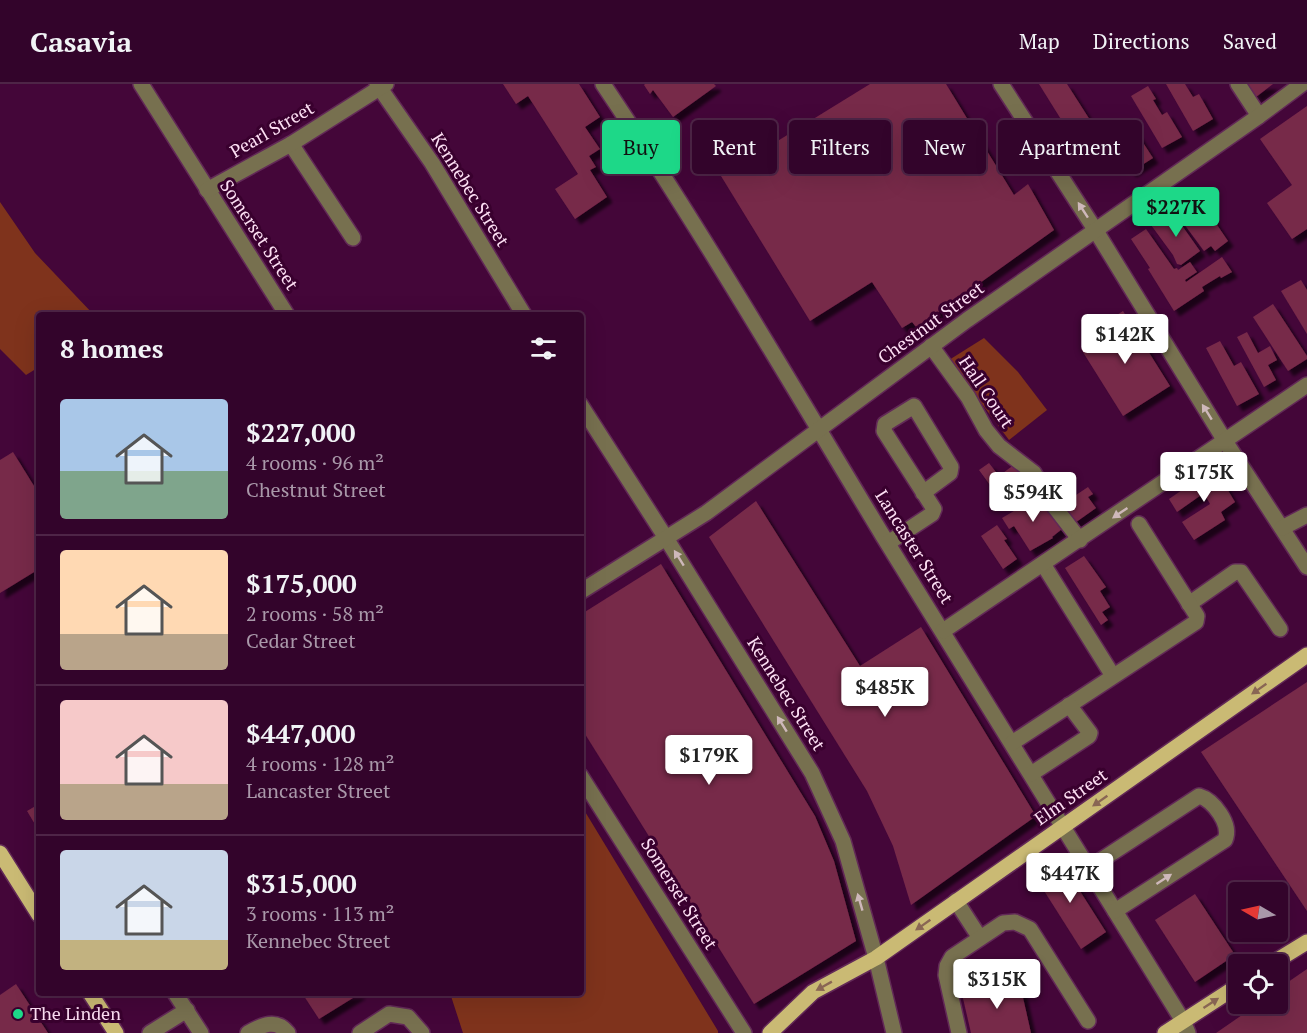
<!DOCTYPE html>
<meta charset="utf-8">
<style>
body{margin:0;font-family:"PT Serif",serif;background:#3b0e33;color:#f1f3f6;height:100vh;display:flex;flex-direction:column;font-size:22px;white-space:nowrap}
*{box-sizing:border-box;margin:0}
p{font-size:20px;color:#a998a9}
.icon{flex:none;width:33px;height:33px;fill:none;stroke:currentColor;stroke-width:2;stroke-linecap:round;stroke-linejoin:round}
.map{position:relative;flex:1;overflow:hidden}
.side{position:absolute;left:36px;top:228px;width:548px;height:684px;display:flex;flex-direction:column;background:#33042b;border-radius:6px;box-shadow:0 6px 24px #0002,0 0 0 2px #4e2547}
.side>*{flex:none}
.banner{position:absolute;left:602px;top:36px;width:570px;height:54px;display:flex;gap:12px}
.needle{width:39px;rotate:279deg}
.fabs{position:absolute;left:1228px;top:798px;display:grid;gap:12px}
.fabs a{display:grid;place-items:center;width:60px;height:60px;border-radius:6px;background:#33042b;box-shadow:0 6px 24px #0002,0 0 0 2px #4e2547;font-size:30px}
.price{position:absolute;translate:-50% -51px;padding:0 14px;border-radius:6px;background:#fff;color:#222;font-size:20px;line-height:39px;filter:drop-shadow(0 2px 3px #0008)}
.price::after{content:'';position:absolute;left:50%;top:36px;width:18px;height:14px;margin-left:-9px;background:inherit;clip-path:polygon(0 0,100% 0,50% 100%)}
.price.on{background:#1dd888;color:#111}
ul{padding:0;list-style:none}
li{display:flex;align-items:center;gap:18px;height:150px;padding:0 24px}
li+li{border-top:2px solid #4e2547}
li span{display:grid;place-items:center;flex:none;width:168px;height:120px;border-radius:6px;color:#555}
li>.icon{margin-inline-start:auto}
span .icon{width:72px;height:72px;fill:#fffc;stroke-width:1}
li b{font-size:26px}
h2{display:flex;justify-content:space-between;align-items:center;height:72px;padding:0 24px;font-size:26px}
.tag{padding:0 21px;border-radius:6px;background:#33042b;box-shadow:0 6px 24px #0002,0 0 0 2px #4e2547;font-size:21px;line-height:54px}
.tag.on{background:#1dd888;color:#111}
header{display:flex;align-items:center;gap:36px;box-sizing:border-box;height:84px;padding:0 30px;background:#33042b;border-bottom:2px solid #4e2547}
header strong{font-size:28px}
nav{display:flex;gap:33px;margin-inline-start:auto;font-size:21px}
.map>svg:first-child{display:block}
.green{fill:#7f331c}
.building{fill:#77294a;filter:url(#shadow)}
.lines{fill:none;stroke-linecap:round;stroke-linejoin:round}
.minor-casing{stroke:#622957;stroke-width:18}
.major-casing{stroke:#622957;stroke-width:18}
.minor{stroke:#77704f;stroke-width:15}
.major{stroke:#caba74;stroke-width:15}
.oneway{fill:#ceb8ba}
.oneway2{fill:#896654}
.poi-dot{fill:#1dd888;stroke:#39002e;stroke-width:2}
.labels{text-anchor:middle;stroke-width:6;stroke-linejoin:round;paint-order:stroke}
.street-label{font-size:18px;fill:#fddff4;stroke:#39002e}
.poi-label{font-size:18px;fill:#fddff4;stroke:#39002e;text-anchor:start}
</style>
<header>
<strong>Casavia</strong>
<nav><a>Map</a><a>Directions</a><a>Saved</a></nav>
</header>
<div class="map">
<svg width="1307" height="949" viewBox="0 0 1307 949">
<defs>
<filter id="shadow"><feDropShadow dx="5.5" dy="5.5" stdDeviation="1.5" flood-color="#0009"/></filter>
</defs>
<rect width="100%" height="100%" fill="#440639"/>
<g class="green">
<path d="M 0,118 L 35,169 L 94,231 L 39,231 L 39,283 L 26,291 L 0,265 Z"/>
<path d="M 984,254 L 1018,288 L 1047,326 L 1009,356 L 949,276 Z"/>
<path d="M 581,721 L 718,947 L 718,949 L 463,949 L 450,909 L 580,909 Z"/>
</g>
<g class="building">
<path d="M 503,0 L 579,0 L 600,33 L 585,43 L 600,65 L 589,72 L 596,83 L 590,86 L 607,113 L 575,135 L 555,105 L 578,90 L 528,12 L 516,20 Z"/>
<path d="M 645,0 L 714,0 L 716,2 L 673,33 L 653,6 L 650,10 L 644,1 Z"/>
<path d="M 870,0 L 946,0 L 1014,111 L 1028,100 L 1054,146 L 917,244 L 912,238 L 902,244 L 872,198 L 810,237 L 721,92 Z"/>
<path d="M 1039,0 L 1067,0 L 1106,61 L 1094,69 L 1091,64 L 1082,69 Z"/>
<path d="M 1166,0 L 1185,0 L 1193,13 L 1199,10 L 1213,35 L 1193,47 Z"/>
<path d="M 1248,0 L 1273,0 L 1256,13 Z"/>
<path d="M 1148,2 L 1156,15 L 1153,16 L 1162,31 L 1167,28 L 1182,53 L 1162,64 L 1131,12 Z"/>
<path d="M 1307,22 L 1307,145 L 1292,155 L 1267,119 L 1292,101 L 1260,55 Z"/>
<path d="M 1129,37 L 1153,74 L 1131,88 L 1107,51 Z"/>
<path d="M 1196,113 L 1212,132 L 1213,135 L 1228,157 L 1215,167 L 1211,162 L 1204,167 L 1176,129 L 1176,123 L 1183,119 L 1188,120 Z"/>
<path d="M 1171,126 L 1200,167 L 1181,181 L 1177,180 L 1173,171 L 1151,141 Z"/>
<path d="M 1146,145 L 1174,185 L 1177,184 L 1178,186 L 1190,178 L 1197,188 L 1185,196 L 1186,198 L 1222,173 L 1232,188 L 1221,194 L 1220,192 L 1202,203 L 1204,207 L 1174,227 L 1148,185 L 1150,184 L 1131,155 Z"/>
<path d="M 1301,196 L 1307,206 L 1307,250 L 1281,207 Z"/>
<path d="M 1273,220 L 1307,272 L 1307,275 L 1288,287 L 1253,233 Z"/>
<path d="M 1123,227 L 1170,302 L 1123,332 L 1081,265 L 1099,253 L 1095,245 Z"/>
<path d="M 1247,248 L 1258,269 L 1270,262 L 1277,276 L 1268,281 L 1276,296 L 1264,303 L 1237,253 Z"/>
<path d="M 1220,257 L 1234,282 L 1241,278 L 1259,310 L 1237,322 L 1206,264 Z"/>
<path d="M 13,368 L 39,410 L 39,485 L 0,509 L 0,376 Z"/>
<path d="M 989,379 L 999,392 L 1015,380 L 1024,392 L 998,412 L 979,386 Z"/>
<path d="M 1214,383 L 1235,418 L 1221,428 L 1225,436 L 1194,456 L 1182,438 L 1210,420 L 1204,409 L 1177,428 L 1169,415 L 1185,404 L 1184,402 Z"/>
<path d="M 1061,395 L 1073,413 L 1088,403 L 1093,410 L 1088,413 L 1096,424 L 1072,441 L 1047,405 Z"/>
<path d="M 1039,412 L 1062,445 L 1052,453 L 1053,454 L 1030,467 L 1014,442 L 1009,445 L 1002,434 Z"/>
<path d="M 756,417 L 860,582 L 921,543 L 1036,732 L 911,821 L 893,762 L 867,707 L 709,453 Z"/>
<path d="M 997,441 L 1007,455 L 1004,456 L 1017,475 L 1003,485 L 981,452 Z"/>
<path d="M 1084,472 L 1106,503 L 1100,507 L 1110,523 L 1102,528 L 1108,536 L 1101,541 L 1065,484 Z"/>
<path d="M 661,480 L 815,732 L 834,777 L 856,857 L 754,920 L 580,642 L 580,531 Z"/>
<path d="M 1307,598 L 1307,827 L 1201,668 Z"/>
<path d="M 39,720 L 39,747 L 27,727 Z"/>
<path d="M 1059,774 L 1106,848 L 1081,865 L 1034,791 Z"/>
<path d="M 1195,810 L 1235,871 L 1195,898 L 1155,836 Z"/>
<path d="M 1307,885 L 1307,949 L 1216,949 L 1258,920 L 1278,920 L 1278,905 Z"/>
<path d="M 1019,896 L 1031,949 L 971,949 L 962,910 Z"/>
<path d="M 16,900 L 48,949 L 0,949 L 0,911 Z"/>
<path d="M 302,909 L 361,909 L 319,935 Z"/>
</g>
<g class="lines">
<g class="minor-casing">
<g id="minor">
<path d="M 141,0 L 287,231"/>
<path d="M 377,0 L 432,79 L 524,231"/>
<path d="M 603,0 C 702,147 791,300 883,452 C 982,614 1083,775 1183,937 L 1188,949"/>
<path d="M 1001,0 L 1096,147 L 1225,357 L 1307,483"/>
<path d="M 1238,0 L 1259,32"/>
<path d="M 291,60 L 353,154"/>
<path d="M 207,106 L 291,60 L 386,0"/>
<path d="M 931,262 L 968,313 L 986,346 L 999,362 L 1034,389 L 1053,421 L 1080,456"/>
<path d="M 580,320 L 666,454 L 812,689 L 843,757 L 876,874 L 894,949"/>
<path d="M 1282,444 L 1307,431"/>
<path d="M 888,459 L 932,430 L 934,425 L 884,347 L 885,340 L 914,322 L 951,383 L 950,389 L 923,409"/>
<path d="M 1043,480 L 1113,592"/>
<path d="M 580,508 L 706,429 L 967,236 L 1259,32 L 1302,0"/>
<path d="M 1189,520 L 1235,488 L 1241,488 L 1280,545"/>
<path d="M 943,547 L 1307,301"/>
<path d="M 1012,659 L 1196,538 L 1197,532 L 1139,440"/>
<path d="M 1031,690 L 1089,652 L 1090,649 L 1069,621"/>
<path d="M 580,691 L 744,949"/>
<path d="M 1089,784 L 1199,712 C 1213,716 1232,740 1225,756 L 1115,827"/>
<path d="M 956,817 L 980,854"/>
<path d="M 175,909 L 201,949"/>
<path d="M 150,949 L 187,926"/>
<path d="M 248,949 C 262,941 276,934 288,949"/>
<path d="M 360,949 L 389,930 L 408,933 L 422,949"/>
<path d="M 959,949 L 946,891 L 947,882 L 952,873 L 1003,839 L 1015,838 L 1030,845 L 1088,937"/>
</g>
</g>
<g class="major-casing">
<g id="major">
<path d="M 0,769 L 39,831"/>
<path d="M 1271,880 L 1307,858"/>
<path d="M 90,909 L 116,949"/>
<path d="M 770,949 L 813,908 L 876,874 L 1307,571"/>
<path d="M 1165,949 L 1239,901"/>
</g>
</g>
<use href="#minor" class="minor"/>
<use href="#major" class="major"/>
</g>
<defs><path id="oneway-solid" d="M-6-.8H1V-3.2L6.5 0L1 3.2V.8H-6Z" transform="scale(1.5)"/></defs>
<g class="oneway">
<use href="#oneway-solid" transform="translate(1083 126) rotate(-123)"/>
<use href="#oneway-solid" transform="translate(1207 328) rotate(-122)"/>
<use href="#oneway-solid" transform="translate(1120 429) rotate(146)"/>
<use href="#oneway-solid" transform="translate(679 474) rotate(-122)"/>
<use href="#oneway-solid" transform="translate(782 640) rotate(-122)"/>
<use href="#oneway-solid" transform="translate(1164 795) rotate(-33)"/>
<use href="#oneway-solid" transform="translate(860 818) rotate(-106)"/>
</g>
<g class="oneway2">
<use href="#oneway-solid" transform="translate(1259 605) rotate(145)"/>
<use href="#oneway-solid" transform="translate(1100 717) rotate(145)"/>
<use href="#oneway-solid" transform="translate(923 841) rotate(145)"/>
<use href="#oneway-solid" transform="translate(824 902) rotate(151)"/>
<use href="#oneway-solid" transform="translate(1211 919) rotate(-33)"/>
</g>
<circle class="poi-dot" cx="18" cy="930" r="6"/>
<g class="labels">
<g class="street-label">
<text transform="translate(272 46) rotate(-30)" y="6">Pearl Street</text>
<text transform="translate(470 106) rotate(58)" y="6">Kennebec Street</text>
<text transform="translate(259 151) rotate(57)" y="6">Somerset Street</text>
<text transform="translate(931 239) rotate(-36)" y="6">Chestnut Street</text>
<text transform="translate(986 308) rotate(56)" y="6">Hall Court</text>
<text transform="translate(914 463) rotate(58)" y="6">Lancaster Street</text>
<text transform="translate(786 610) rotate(58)" y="6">Kennebec Street</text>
<text transform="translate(1071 713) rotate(-35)" y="6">Elm Street</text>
<text transform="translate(679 810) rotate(58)" y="6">Somerset Street</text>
</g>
<g class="poi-label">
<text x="30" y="936">The Linden</text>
</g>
</g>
</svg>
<div class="fabs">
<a><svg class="needle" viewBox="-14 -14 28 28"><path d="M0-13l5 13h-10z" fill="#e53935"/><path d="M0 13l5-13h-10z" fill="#a998a9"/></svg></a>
<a><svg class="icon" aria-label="locate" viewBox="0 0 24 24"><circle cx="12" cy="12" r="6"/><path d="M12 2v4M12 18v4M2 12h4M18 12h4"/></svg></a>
</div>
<b class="price on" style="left:1176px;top:154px">$227K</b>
<b class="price" style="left:1125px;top:281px">$142K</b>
<b class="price" style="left:1204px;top:419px">$175K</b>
<b class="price" style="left:1033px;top:439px">$594K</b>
<b class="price" style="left:885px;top:634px">$485K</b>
<b class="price" style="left:709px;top:702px">$179K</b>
<b class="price" style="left:1070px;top:820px">$447K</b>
<b class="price" style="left:997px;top:926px">$315K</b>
<div class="banner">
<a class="tag on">Buy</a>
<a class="tag">Rent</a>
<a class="tag">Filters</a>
<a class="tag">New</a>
<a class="tag">Apartment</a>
</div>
<section class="side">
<h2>8 homes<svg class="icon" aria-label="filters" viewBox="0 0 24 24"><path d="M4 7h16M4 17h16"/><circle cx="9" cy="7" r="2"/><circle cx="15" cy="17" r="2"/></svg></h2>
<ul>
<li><span style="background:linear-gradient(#a9c7e8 60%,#7fa58c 0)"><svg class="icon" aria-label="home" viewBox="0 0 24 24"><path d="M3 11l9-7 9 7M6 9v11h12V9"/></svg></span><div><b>$227,000</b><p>4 rooms · 96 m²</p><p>Chestnut Street</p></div></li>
<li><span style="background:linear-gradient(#ffd9b3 70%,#b9a48a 0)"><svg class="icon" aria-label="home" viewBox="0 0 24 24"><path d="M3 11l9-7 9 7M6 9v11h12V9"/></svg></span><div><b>$175,000</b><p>2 rooms · 58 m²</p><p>Cedar Street</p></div></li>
<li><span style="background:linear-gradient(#f6c9c9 70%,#b9a48a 0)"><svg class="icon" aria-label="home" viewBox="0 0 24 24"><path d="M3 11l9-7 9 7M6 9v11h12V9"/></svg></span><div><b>$447,000</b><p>4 rooms · 128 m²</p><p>Lancaster Street</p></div></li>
<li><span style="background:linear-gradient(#c9d6e8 75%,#c2b280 0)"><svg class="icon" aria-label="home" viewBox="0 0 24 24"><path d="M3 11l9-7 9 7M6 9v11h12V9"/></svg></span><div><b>$315,000</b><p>3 rooms · 113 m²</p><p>Kennebec Street</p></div></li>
</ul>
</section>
</div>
